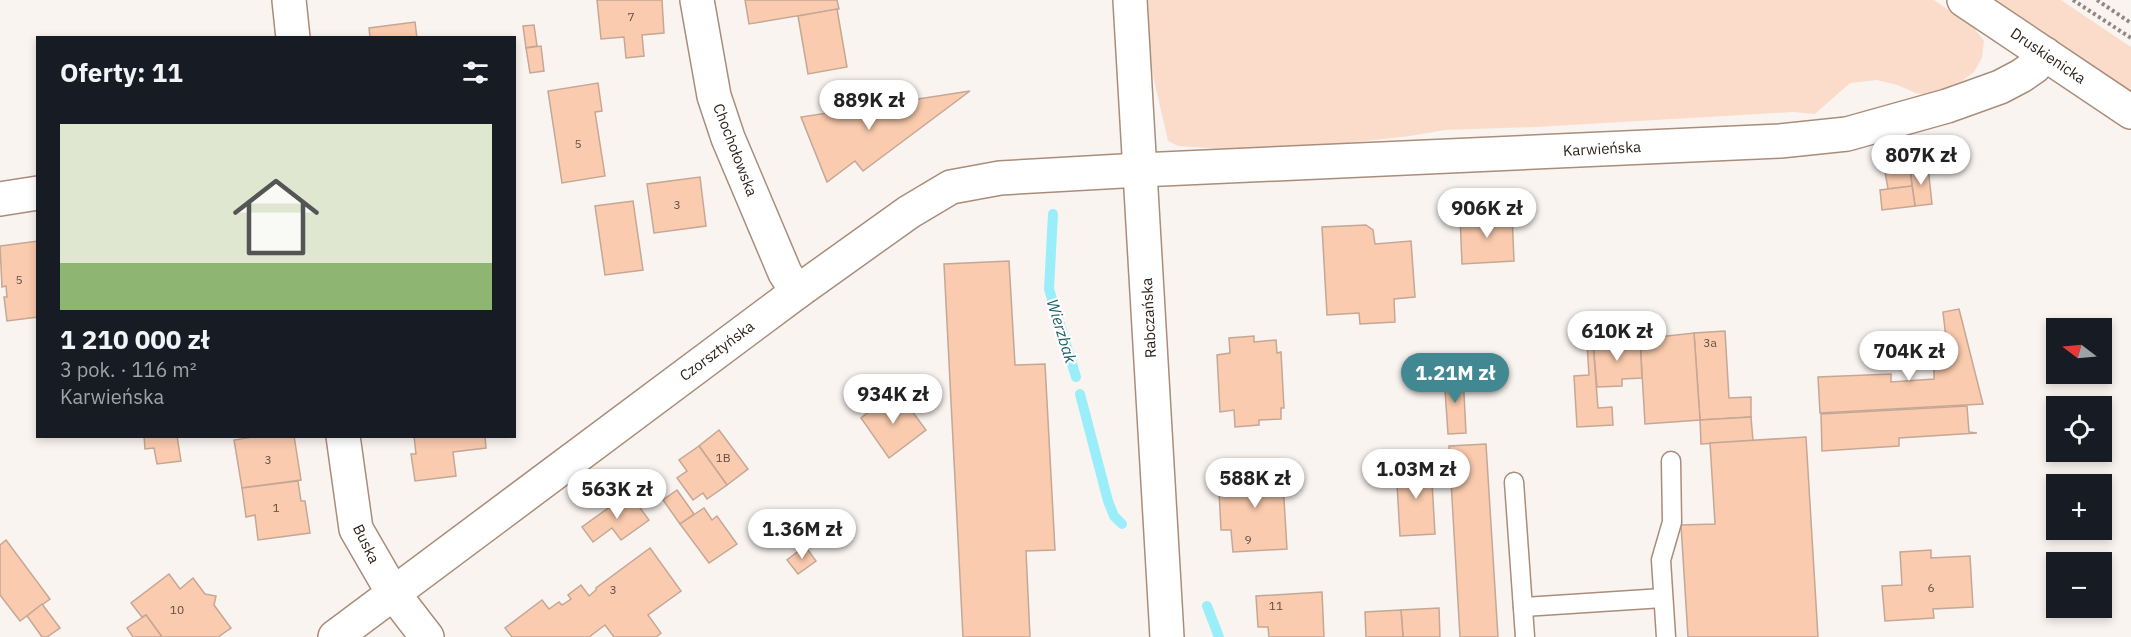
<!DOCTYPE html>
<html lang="pl">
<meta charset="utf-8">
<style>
body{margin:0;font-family:"IBM Plex Sans",sans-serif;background:#20242c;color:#f1f3f6;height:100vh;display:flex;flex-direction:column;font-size:22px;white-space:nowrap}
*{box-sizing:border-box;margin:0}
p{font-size:20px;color:#9ea1a6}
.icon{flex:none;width:33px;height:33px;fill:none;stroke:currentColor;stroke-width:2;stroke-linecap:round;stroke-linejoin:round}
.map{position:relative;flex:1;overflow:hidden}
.panel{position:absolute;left:36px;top:36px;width:480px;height:402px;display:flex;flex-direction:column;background:#171b24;border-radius:0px;box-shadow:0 3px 9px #0003}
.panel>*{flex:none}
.needle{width:39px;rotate:286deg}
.fabs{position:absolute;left:2046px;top:318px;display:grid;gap:12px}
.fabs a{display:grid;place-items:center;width:66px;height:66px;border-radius:0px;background:#171b24;box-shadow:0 3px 9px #0003;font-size:30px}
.price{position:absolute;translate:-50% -51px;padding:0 14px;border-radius:21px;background:#fff;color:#222;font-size:20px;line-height:39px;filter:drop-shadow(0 2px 3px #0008)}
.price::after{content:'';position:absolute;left:50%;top:36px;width:18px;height:14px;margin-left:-9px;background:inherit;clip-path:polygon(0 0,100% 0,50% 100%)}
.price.selected{background:#428892;color:#fff}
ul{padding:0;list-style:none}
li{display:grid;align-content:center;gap:12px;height:318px;padding:0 24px}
li span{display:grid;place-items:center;height:186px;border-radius:0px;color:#555}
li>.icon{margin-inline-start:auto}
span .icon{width:108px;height:108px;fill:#fffc;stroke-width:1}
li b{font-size:26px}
h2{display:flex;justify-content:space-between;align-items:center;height:72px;padding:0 24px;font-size:26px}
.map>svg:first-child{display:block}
.green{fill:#fbdcca}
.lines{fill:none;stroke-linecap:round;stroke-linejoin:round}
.stream{stroke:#9aeefa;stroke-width:10}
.building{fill:#facbae;stroke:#c5a795;stroke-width:1.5}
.service-casing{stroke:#a98d7b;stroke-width:21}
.minor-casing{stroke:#a98d7b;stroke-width:36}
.tertiary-casing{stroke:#a98d7b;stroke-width:36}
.path{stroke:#918882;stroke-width:4;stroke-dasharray:3 3;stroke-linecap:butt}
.service{stroke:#fff;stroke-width:18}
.minor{stroke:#fff;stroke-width:33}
.tertiary{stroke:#fff;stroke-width:33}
.labels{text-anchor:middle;stroke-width:4.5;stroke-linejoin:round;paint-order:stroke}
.number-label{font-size:12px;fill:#624d40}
.street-label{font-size:15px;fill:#2f231c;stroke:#fff}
.water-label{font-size:16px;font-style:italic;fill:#1d626a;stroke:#fff}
</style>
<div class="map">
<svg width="2131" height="637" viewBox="0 0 2131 637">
<rect width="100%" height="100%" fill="#faf4f0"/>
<g class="green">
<path d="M 1148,0 L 1934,0 L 1973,27 L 1984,41 L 1982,58 L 1974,72 L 1962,81 L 1928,95 L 1916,93 L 1897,85 L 1877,80 L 1850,83 L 1815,114 L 1793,112 L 1536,127 L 1445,130 L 1410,136 L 1310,147 L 1238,150 L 1178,146 L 1168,141 L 1151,67 Z"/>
<path d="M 1996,0 L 2061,0 L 2131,47 L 2131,91 Z"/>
</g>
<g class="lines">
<g class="stream">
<path d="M 1053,214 L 1049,289 L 1076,377"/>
<path d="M 1080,394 L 1108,501 L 1114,516 L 1122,524"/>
<path d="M 1207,606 L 1219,637"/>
</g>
</g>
<g class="building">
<path d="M 597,0 L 662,0 L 664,33 L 642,35 L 644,56 L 626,58 L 624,37 L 601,39 Z"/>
<path d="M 745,0 L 837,0 L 839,9 L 749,24 Z"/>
<path d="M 837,9 L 847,67 L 808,74 L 798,16 Z"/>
<path d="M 415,22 L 417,38 L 370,38 L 369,28 Z"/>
<path d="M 534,25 L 537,46 L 526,48 L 523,26 Z"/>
<path d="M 541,46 L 544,71 L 530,73 L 526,48 Z"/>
<path d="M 598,83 L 602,111 L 595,112 L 605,176 L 562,183 L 548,91 Z"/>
<path d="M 970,91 L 863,171 L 855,161 L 827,182 L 801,117 Z"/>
<path d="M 1928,167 L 1932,204 L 1915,206 L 1910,169 Z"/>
<path d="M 1910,169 L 1912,186 L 1888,189 L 1885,172 Z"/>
<path d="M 700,177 L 706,226 L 654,233 L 647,184 Z"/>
<path d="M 1912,186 L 1915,206 L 1882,210 L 1880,190 Z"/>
<path d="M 633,201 L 643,270 L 605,275 L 595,206 Z"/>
<path d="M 1512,214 L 1514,261 L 1462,264 L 1460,216 Z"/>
<path d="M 1366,225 L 1373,230 L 1375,244 L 1411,241 L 1415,297 L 1394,299 L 1395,322 L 1360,324 L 1359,313 L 1327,315 L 1322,227 Z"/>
<path d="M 38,241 L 38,317 L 7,321 L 4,297 L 7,297 L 6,286 L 2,287 L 0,246 Z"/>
<path d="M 1009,261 L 1015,365 L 1045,364 L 1055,550 L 1026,551 L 1030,637 L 963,637 L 944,264 Z"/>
<path d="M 1959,309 L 1983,404 L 1820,413 L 1818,377 L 1891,374 L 1891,382 L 1934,379 L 1934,364 L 1949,364 L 1943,312 Z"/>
<path d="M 1725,331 L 1729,398 L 1751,397 L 1751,417 L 1700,420 L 1694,333 Z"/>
<path d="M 1694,333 L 1700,420 L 1645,424 L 1640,339 Z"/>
<path d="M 1254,336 L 1254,342 L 1276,340 L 1277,353 L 1281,352 L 1284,408 L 1281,408 L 1281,419 L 1259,420 L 1259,425 L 1235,427 L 1234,410 L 1220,412 L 1217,355 L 1230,353 L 1229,338 Z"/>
<path d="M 1640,339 L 1642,378 L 1622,379 L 1622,386 L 1597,387 L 1593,343 Z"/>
<path d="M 1593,343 L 1598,408 L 1612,407 L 1613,425 L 1577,427 L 1574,376 L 1589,375 L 1587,344 Z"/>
<path d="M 1463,374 L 1466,433 L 1448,434 L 1444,375 Z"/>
<path d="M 900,395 L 926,430 L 889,458 L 861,418 L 885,399 L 889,404 Z"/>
<path d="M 1967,406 L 1969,432 L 1977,433 L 1899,438 L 1899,446 L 1822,451 L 1821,414 Z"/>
<path d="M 1751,417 L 1753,441 L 1701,444 L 1700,420 Z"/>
<path d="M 719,430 L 748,469 L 727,485 L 699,446 Z"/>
<path d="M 144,436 L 177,436 L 181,461 L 157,464 L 154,448 L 145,449 Z"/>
<path d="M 259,436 L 294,436 L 301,480 L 242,488 L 234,440 Z"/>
<path d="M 414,436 L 485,436 L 486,448 L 453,452 L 456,476 L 415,481 L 411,454 L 416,454 Z"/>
<path d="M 1806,437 L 1818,637 L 1688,637 L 1681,525 L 1715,524 L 1710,443 Z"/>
<path d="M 1486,444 L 1498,637 L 1460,637 L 1449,446 Z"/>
<path d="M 699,446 L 727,485 L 707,499 L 703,493 L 693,500 L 677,478 L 687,471 L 679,460 Z"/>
<path d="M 1431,465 L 1435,534 L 1400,536 L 1396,467 Z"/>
<path d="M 1282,466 L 1287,549 L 1233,552 L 1231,530 L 1221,530 L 1219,491 L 1229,491 L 1228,469 Z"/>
<path d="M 298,481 L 301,501 L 305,501 L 310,533 L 258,540 L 255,515 L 246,517 L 242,488 Z"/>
<path d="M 677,490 L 694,514 L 680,524 L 663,500 Z"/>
<path d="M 629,493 L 649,520 L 621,540 L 612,528 L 593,542 L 582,527 Z"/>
<path d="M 704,508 L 712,520 L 717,516 L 737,544 L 709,563 L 680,524 Z"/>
<path d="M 6,540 L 50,599 L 20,621 L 0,595 L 0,545 Z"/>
<path d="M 805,546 L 816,561 L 798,574 L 787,560 Z"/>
<path d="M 650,548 L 681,591 L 648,615 L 661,633 L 656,637 L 614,637 L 605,625 L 589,637 L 512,637 L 505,628 L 542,600 L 549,609 L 559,602 L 562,605 L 571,599 L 568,595 L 581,585 L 589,596 L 596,590 L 596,588 Z"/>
<path d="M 1931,550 L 1931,558 L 1970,556 L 1973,607 L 1933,609 L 1934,618 L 1885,621 L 1882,586 L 1902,585 L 1900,552 Z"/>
<path d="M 169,574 L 180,589 L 193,578 L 205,594 L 216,596 L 214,605 L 231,628 L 218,637 L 162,637 L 146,615 L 142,617 L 131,603 Z"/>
<path d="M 1322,592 L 1324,637 L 1269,637 L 1268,627 L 1258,627 L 1256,596 Z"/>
<path d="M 42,604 L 60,628 L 47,637 L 42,637 L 27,616 Z"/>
<path d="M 1439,608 L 1440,637 L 1403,637 L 1401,610 Z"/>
<path d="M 1401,610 L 1403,637 L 1366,637 L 1365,612 Z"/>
<path d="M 146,615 L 162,637 L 133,637 L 127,628 Z"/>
</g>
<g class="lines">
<g class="service-casing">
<g id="service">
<path d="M 1514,482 L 1525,637"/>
<path d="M 1523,607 L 1663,598"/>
<path d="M 1666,637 L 1661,560 L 1672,522 L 1671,461"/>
</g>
</g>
<g class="minor-casing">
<g id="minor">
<path d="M 289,0 L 293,38"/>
<path d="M 697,0 L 714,96 L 728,138 L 785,273 L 797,292"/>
<path d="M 1130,0 L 1167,637"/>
<path d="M 0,199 L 38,193"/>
<path d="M 343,436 L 356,529 L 393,593 L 427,637"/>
<path d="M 335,637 L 797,292 L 909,212 L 951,187 L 1000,178 L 1140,170 L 1780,141 L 1847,134 L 1947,106 L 2000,87 L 2021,76 L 2034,67 L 2045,54"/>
</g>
</g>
<g class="tertiary-casing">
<path id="tertiary" d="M 1964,0 L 2131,112"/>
</g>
<g class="path">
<path d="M 2073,0 L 2131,38"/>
<path d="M 2097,0 L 2131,23"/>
</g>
<use href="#service" class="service"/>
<use href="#minor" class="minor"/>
<use href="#tertiary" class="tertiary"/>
</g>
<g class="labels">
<g class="number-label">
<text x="631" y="21">7</text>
<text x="578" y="148">5</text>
<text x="677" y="209">3</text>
<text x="19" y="284">5</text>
<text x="1710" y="347">3a</text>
<text x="723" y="462">1B</text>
<text x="268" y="464">3</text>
<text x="276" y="512">1</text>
<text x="1248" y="544">9</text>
<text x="1931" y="592">6</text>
<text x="613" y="594">3</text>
<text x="1276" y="610">11</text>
<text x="177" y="614">10</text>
</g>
<g class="street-label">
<text transform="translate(2048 56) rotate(34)" y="5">Druskienicka</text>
<text transform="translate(1602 149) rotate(-3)" y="5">Karwieńska</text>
<text transform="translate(735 150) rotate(69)" y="5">Chochołowska</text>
<text transform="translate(1149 318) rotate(-93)" y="5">Rabczańska</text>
<text transform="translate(717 351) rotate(-37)" y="5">Czorsztyńska</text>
<text transform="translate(366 544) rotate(64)" y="5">Buska</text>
</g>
<g class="water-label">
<text transform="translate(1062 331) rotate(73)" y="6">Wierzbak</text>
</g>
</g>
</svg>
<div class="fabs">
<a><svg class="needle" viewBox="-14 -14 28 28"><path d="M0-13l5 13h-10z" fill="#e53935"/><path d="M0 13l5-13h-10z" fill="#9ea1a6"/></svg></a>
<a><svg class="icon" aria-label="locate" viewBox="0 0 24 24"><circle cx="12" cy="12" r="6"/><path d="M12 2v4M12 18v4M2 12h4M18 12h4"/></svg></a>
<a>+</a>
<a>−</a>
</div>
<b class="price" style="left:869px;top:131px">889K zł</b>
<b class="price" style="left:1921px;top:186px">807K zł</b>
<b class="price" style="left:1487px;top:239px">906K zł</b>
<b class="price" style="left:1617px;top:362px">610K zł</b>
<b class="price" style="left:1909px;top:382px">704K zł</b>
<b class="price selected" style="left:1455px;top:404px">1.21M zł</b>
<b class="price" style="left:893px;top:425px">934K zł</b>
<b class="price" style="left:1416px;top:500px">1.03M zł</b>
<b class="price" style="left:1255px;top:509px">588K zł</b>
<b class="price" style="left:617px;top:520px">563K zł</b>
<b class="price" style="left:802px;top:560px">1.36M zł</b>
<section class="panel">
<h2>Oferty: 11<svg class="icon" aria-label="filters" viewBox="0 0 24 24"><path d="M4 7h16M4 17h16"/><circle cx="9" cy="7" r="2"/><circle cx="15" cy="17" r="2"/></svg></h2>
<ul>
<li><span style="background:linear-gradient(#dfe7d0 75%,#8fb573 0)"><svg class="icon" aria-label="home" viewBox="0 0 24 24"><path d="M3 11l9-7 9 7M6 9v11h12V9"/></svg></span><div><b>1 210 000 zł</b><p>3 pok. · 116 m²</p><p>Karwieńska</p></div></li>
</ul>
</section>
</div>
